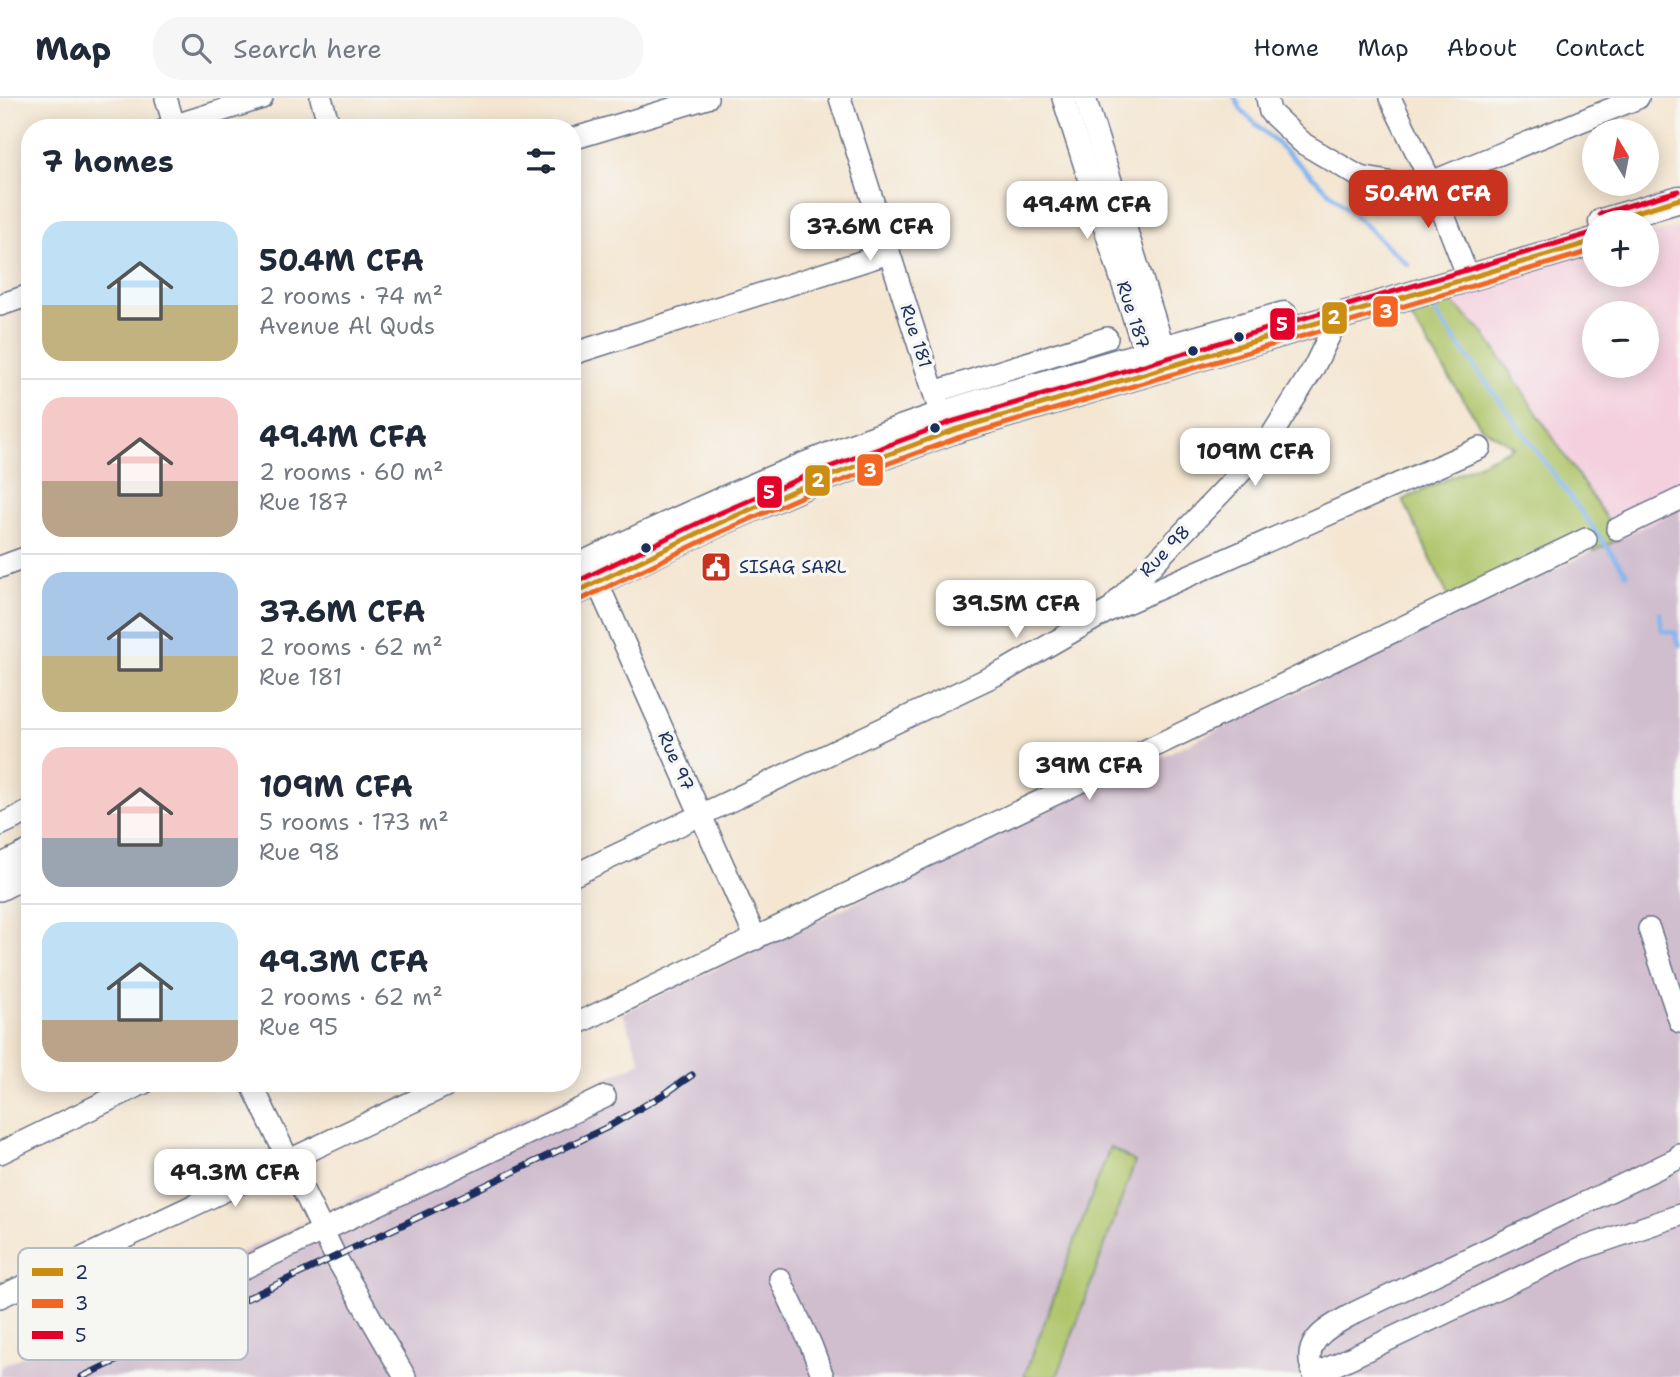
<!DOCTYPE html>
<meta charset="utf-8">
<style>
body{margin:0;font-family:"Shantell Sans",sans-serif;background:#f6f6f7;color:#1f2937;height:100vh;display:flex;flex-direction:column;font-size:26px;white-space:nowrap}
*{box-sizing:border-box;margin:0}
p{font-size:23px;color:#747a83}
.icon{flex:none;width:38px;height:38px;fill:none;stroke:currentColor;stroke-width:2;stroke-linecap:round;stroke-linejoin:round}
.map{position:relative;flex:1;overflow:hidden}
.panel{position:absolute;left:21px;top:21px;width:560px;height:973px;display:flex;flex-direction:column;background:#fff;border-radius:28px;box-shadow:0 4px 18px #0003}
.panel>*{flex:none}
.needle{width:46px;rotate:350deg}
.tools{position:absolute;left:1582px;top:21px;display:grid;gap:14px}
.tools a{display:grid;place-items:center;width:77px;height:77px;border-radius:50%;background:#fff;box-shadow:0 4px 18px #0003;font-size:35px}
.price{position:absolute;translate:-50% -60px;padding:0 16px;border-radius:14px;background:#fff;color:#222;font-size:23px;line-height:46px;filter:drop-shadow(0 2px 4px #0008)}
.price::after{content:'';position:absolute;left:50%;top:42px;width:21px;height:16px;margin-left:-10px;background:inherit;clip-path:polygon(0 0,100% 0,50% 100%)}
.price.current{background:#c8321e;color:#fff}
ul{padding:0;list-style:none}
li{display:flex;align-items:center;gap:21px;height:175px;padding:0 21px}
li+li{border-top:2px solid #e0e1e3}
li span{display:grid;place-items:center;flex:none;width:196px;height:140px;border-radius:21px;color:#555}
li>.icon{margin-inline-start:auto}
span .icon{width:84px;height:84px;fill:#fffc;stroke-width:1}
li b{font-size:30px}
h2{display:flex;justify-content:space-between;align-items:center;height:84px;padding:0 21px;font-size:30px}
header{display:flex;align-items:center;gap:42px;box-sizing:border-box;height:98px;padding:0 35px;background:#fff;border-bottom:2px solid #e0e1e3}
header strong{font-size:33px}
nav{display:flex;gap:38px;margin-inline-start:auto;font-size:24px}
.search{width:490px;height:63px;background:#f6f6f7;display:flex;align-items:center;gap:18px;box-sizing:border-box;padding:0 24px;border-radius:28px;color:#747a83;font-size:26px}
.map>svg:first-child{display:block}
.built{fill:#f4cfde;fill-rule:evenodd}
.industrial{fill:#d0bdce}
.green{fill:#aec468;stroke:#647a63;stroke-width:2}
.lines{fill:none;stroke-linecap:round;stroke-linejoin:round}
.stream{stroke:#83b6f0;stroke-width:4.5}
.minor-casing{stroke:#676f86;stroke-width:24}
.major-casing{stroke:#676f86;stroke-width:29}
.minor{stroke:#fff;stroke-width:21}
.major{stroke:#fff;stroke-width:26}
.rail-casing{stroke:#1b2f5e;stroke-width:7}
.rail{stroke:#f6f6f2;stroke-width:4.5;stroke-dasharray:13;stroke-linecap:butt}
.bus-1-casing{stroke:#f6f6f2;stroke-width:10}
.bus-2-casing{stroke:#f6f6f2;stroke-width:10}
.bus-3-casing{stroke:#f6f6f2;stroke-width:10}
.bus-1{stroke:#cb8e13;stroke-width:5}
.bus-2{stroke:#f26522;stroke-width:5}
.bus-3{stroke:#e4002b;stroke-width:5}
.bus-dot{fill:#1b2f5e;stroke:#f6f6f2;stroke-width:2.5}
.labels{text-anchor:middle;stroke-width:7;stroke-linejoin:round;paint-order:stroke}
.street-label{font-size:18px;fill:#1b2f5e;stroke:#f6f6f2}
.poi-label{font-size:18px;fill:#1b2f5e;stroke:#f6f6f2;text-anchor:start}
.key{fill:#f6f6f2;stroke:#b4bac6;stroke-width:2}
.key-label{font-size:19px;fill:#1b2f5e}
.line-badge{stroke:#f6f6f2;stroke-width:2.5}
.badge-label{font-size:19px;text-anchor:middle;font-weight:bold;fill:#fff}
</style>
<header>
<strong>Map</strong>
<div class="search"><svg class="icon" aria-label="search" viewBox="0 0 24 24"><circle cx="10" cy="10" r="6"/><path d="M15 15l6 6"/></svg>Search here</div>
<nav><a>Home</a><a>Map</a><a>About</a><a>Contact</a></nav>
</header>
<div class="map">
<svg width="1680" height="1279" viewBox="0 0 1680 1279">
<rect width="100%" height="100%" fill="#f6f6f2"/>
<filter id="ink" filterUnits="userSpaceOnUse"><feTurbulence type="fractalNoise" baseFrequency=".0143" numOctaves="2"/><feDisplacementMap in="SourceGraphic" scale="14" xChannelSelector="R" yChannelSelector="G"/><feConvolveMatrix kernelMatrix="1 2 1 2 8 2 1 2 1" color-interpolation-filters="sRGB"/></filter>
<filter id="wash" filterUnits="userSpaceOnUse"><feTurbulence type="fractalNoise" baseFrequency=".00686" numOctaves="4" result="noise"/><feDisplacementMap in="SourceGraphic" scale="28" xChannelSelector="R" yChannelSelector="G"/><feGaussianBlur stdDeviation="1.57" result="paint"/><feColorMatrix in="noise" values="0 0 0 0 0 0 0 0 0 0 0 0 0 0 0 0 0 1.4 0 .05"/><feComposite in="paint" operator="in"/></filter>
<g filter="url(#wash)">
<rect width="100%" height="100%" fill="#f4e6d1"/>
<path class="built" d="M 1680,129 L 1680,412 L 1620,441 L 1484,235 L 1443,196 L 1594,153 L 1594,177 L 1647,177 L 1647,138 ZM 1594,215 L 1647,215 L 1647,268 L 1594,268 Z"/>
<path class="industrial" d="M 1680,412 L 1680,1279 L 0,1279 L 0,1269 L 641,964 L 623,915 Z"/>
<g class="green">
<path d="M 1443,196 L 1484,235 L 1620,441 L 1594,453 L 1582,437 L 1449,500 L 1403,402 L 1514,349 L 1481,329 L 1403,207 Z"/>
<path d="M 1110,1049 L 1135,1064 L 1057,1279 L 1024,1279 Z"/>
</g>
<g class="lines">
<g class="stream">
<path d="M 1235,0 L 1242,13 L 1408,167"/>
<path d="M 1434,213 L 1627,476"/>
<path d="M 1660,515 L 1662,532 L 1676,535 L 1676,542 L 1680,547"/>
</g>
</g>
</g>
<g filter="url(#ink)">
<g class="lines">
<g class="minor-casing">
<g id="minor">
<path d="M 166,0 L 175,30"/>
<path d="M 321,0 L 330,30"/>
<path d="M 840,0 L 941,317"/>
<path d="M 1063,0 L 1150,271"/>
<path d="M 1085,0 L 1168,264"/>
<path d="M 1267,0 L 1270,14 L 1304,46 L 1360,79 L 1394,85 L 1431,84 L 1638,0"/>
<path d="M 1390,0 L 1431,84 L 1463,166"/>
<path d="M 166,30 L 262,0"/>
<path d="M 572,41 L 707,0"/>
<path d="M 0,207 L 30,197"/>
<path d="M 572,256 L 889,155"/>
<path d="M 934,294 L 1107,240"/>
<path d="M 1617,431 L 1680,401"/>
<path d="M 0,469 L 30,458"/>
<path d="M 597,484 L 756,841"/>
<path d="M 1114,507 L 1263,351 L 1313,271 L 1338,220"/>
<path d="M 0,727 L 30,713"/>
<path d="M 572,778 L 1006,572 L 1108,513 L 1480,350"/>
<path d="M 0,792 L 30,777"/>
<path d="M 1649,831 L 1680,924"/>
<path d="M 572,928 L 1586,441"/>
<path d="M 251,985 L 335,1158 L 405,1279"/>
<path d="M 0,1055 L 144,985"/>
<path d="M 780,1181 L 811,1247 L 823,1279"/>
<path d="M 187,1197 L 605,999"/>
<path d="M 0,1199 L 452,985"/>
<path d="M 1314,1277 L 1580,1151 L 1680,1117"/>
<path d="M 1315,1279 C 1313,1274 1310,1267 1310,1262 C 1308,1236 1338,1225 1356,1214 L 1679,1060 L 1680,1057"/>
</g>
</g>
<g class="major-casing">
<g id="major">
<path d="M 1602,124 L 1680,101"/>
<path d="M 572,472 C 691,414 813,360 938,318 C 973,306 1009,296 1045,286 C 1124,262 1204,239 1284,217"/>
<path d="M 572,496 L 717,426 L 811,385 L 954,332 L 1594,143"/>
<path d="M 0,770 L 30,755"/>
</g>
</g>
<use href="#minor" class="minor"/>
<use href="#major" class="major"/>
<g class="rail-casing">
<path id="rail" d="M 82,1279 L 608,1029 L 666,995 L 692,977"/>
</g>
<use href="#rail" class="rail"/>
<g class="bus-1-casing">
<g id="bus-1">
<path d="M 1602,124 L 1680,101"/>
<path d="M 572,496 L 717,426 L 811,385 L 954,332 L 1594,143"/>
</g>
</g>
<g class="bus-2-casing">
<path id="bus-2" d="M 576,504 L 721,434 L 814,393 L 957,340 L 1594,152"/>
</g>
<g class="bus-3-casing">
<g id="bus-3">
<path d="M 1600,116 L 1678,93"/>
<path d="M 572,486 L 713,418 L 808,377 L 951,324 L 1592,135"/>
</g>
</g>
<use href="#bus-1" class="bus-1"/>
<use href="#bus-2" class="bus-2"/>
<use href="#bus-3" class="bus-3"/>
</g>
</g>
<defs>
<g id="civic-square" transform="scale(1.575)"><rect x="-9" y="-9" width="18" height="18" rx="4" fill="#c8321e" stroke="#f6f6f2"/><path d="M-.6-6.5H3V-4.5H.6V-3L4-1V1h2V6H-6V1h2V-1L-.6-3ZM-1.2 2.5V6h2.4V2.5Z" fill="#fff"/></g>
</defs>
<g fill-rule="evenodd">
<use href="#civic-square" x="716" y="469"/>
</g>
<g class="bus-dot">
<circle cx="1239" cy="239" r="6"/>
<circle cx="1193" cy="253" r="6"/>
<circle cx="935" cy="330" r="6"/>
<circle cx="646" cy="450" r="6"/>
</g>
<g class="labels">
<g class="street-label">
<text transform="translate(1133 217) rotate(72)" y="6">Rue 187</text>
<text transform="translate(916 238) rotate(72)" y="6">Rue 181</text>
<text transform="translate(1165 453) rotate(-46)" y="6">Rue 98</text>
<text transform="translate(676 663) rotate(66)" y="6">Rue 97</text>
</g>
<g class="poi-label">
<text x="739" y="475">SISAG SARL</text>
</g>
</g>
<rect x="18" y="1150" width="230" height="112" rx="10" class="key"/>
<rect x="32" y="1170" width="31" height="8" fill="#cb8e13"/>
<rect x="32" y="1201" width="31" height="9" fill="#f26522"/>
<rect x="32" y="1233" width="31" height="8" fill="#e4002b"/>
<g class="key-label">
<text x="75" y="1181">2</text>
<text x="75" y="1212">3</text>
<text x="75" y="1244">5</text>
</g>
<g class="line-badge">
<rect x="1372" y="197" width="27" height="33" rx="7" fill="#f26522"/>
<rect x="1321" y="203" width="27" height="34" rx="7" fill="#cb8e13"/>
<rect x="1269" y="209" width="27" height="34" rx="7" fill="#e4002b"/>
<rect x="856" y="355" width="28" height="34" rx="7" fill="#f26522"/>
<rect x="804" y="366" width="27" height="33" rx="7" fill="#cb8e13"/>
<rect x="756" y="377" width="27" height="34" rx="7" fill="#e4002b"/>
</g>
<g class="badge-label">
<text x="1386" y="220">3</text>
<text x="1334" y="226">2</text>
<text x="1282" y="233">5</text>
<text x="870" y="379">3</text>
<text x="818" y="389">2</text>
<text x="769" y="401">5</text>
</g>
</svg>
<div class="tools">
<a><svg class="needle" viewBox="-14 -14 28 28"><path d="M0-13l5 13h-10z" fill="#e53935"/><path d="M0 13l5-13h-10z" fill="#747a83"/></svg></a>
<a>+</a>
<a>−</a>
</div>
<b class="price current" style="left:1428px;top:132px">50.4M CFA</b>
<b class="price" style="left:1087px;top:143px">49.4M CFA</b>
<b class="price" style="left:870px;top:165px">37.6M CFA</b>
<b class="price" style="left:1255px;top:390px">109M CFA</b>
<b class="price" style="left:1016px;top:542px">39.5M CFA</b>
<b class="price" style="left:1089px;top:704px">39M CFA</b>
<b class="price" style="left:235px;top:1111px">49.3M CFA</b>
<section class="panel">
<h2>7 homes<svg class="icon" aria-label="filters" viewBox="0 0 24 24"><path d="M4 7h16M4 17h16"/><circle cx="9" cy="7" r="2"/><circle cx="15" cy="17" r="2"/></svg></h2>
<ul>
<li><span style="background:linear-gradient(#bfe0f5 60%,#c2b280 0)"><svg class="icon" aria-label="home" viewBox="0 0 24 24"><path d="M3 11l9-7 9 7M6 9v11h12V9"/></svg></span><div><b>50.4M CFA</b><p>2 rooms · 74 m²</p><p>Avenue Al Quds</p></div></li>
<li><span style="background:linear-gradient(#f6c9c9 60%,#b9a48a 0)"><svg class="icon" aria-label="home" viewBox="0 0 24 24"><path d="M3 11l9-7 9 7M6 9v11h12V9"/></svg></span><div><b>49.4M CFA</b><p>2 rooms · 60 m²</p><p>Rue 187</p></div></li>
<li><span style="background:linear-gradient(#a9c7e8 60%,#c2b280 0)"><svg class="icon" aria-label="home" viewBox="0 0 24 24"><path d="M3 11l9-7 9 7M6 9v11h12V9"/></svg></span><div><b>37.6M CFA</b><p>2 rooms · 62 m²</p><p>Rue 181</p></div></li>
<li><span style="background:linear-gradient(#f6c9c9 65%,#9aa5b1 0)"><svg class="icon" aria-label="home" viewBox="0 0 24 24"><path d="M3 11l9-7 9 7M6 9v11h12V9"/></svg></span><div><b>109M CFA</b><p>5 rooms · 173 m²</p><p>Rue 98</p></div></li>
<li><span style="background:linear-gradient(#bfe0f5 70%,#b9a48a 0)"><svg class="icon" aria-label="home" viewBox="0 0 24 24"><path d="M3 11l9-7 9 7M6 9v11h12V9"/></svg></span><div><b>49.3M CFA</b><p>2 rooms · 62 m²</p><p>Rue 95</p></div></li>
</ul>
</section>
</div>
